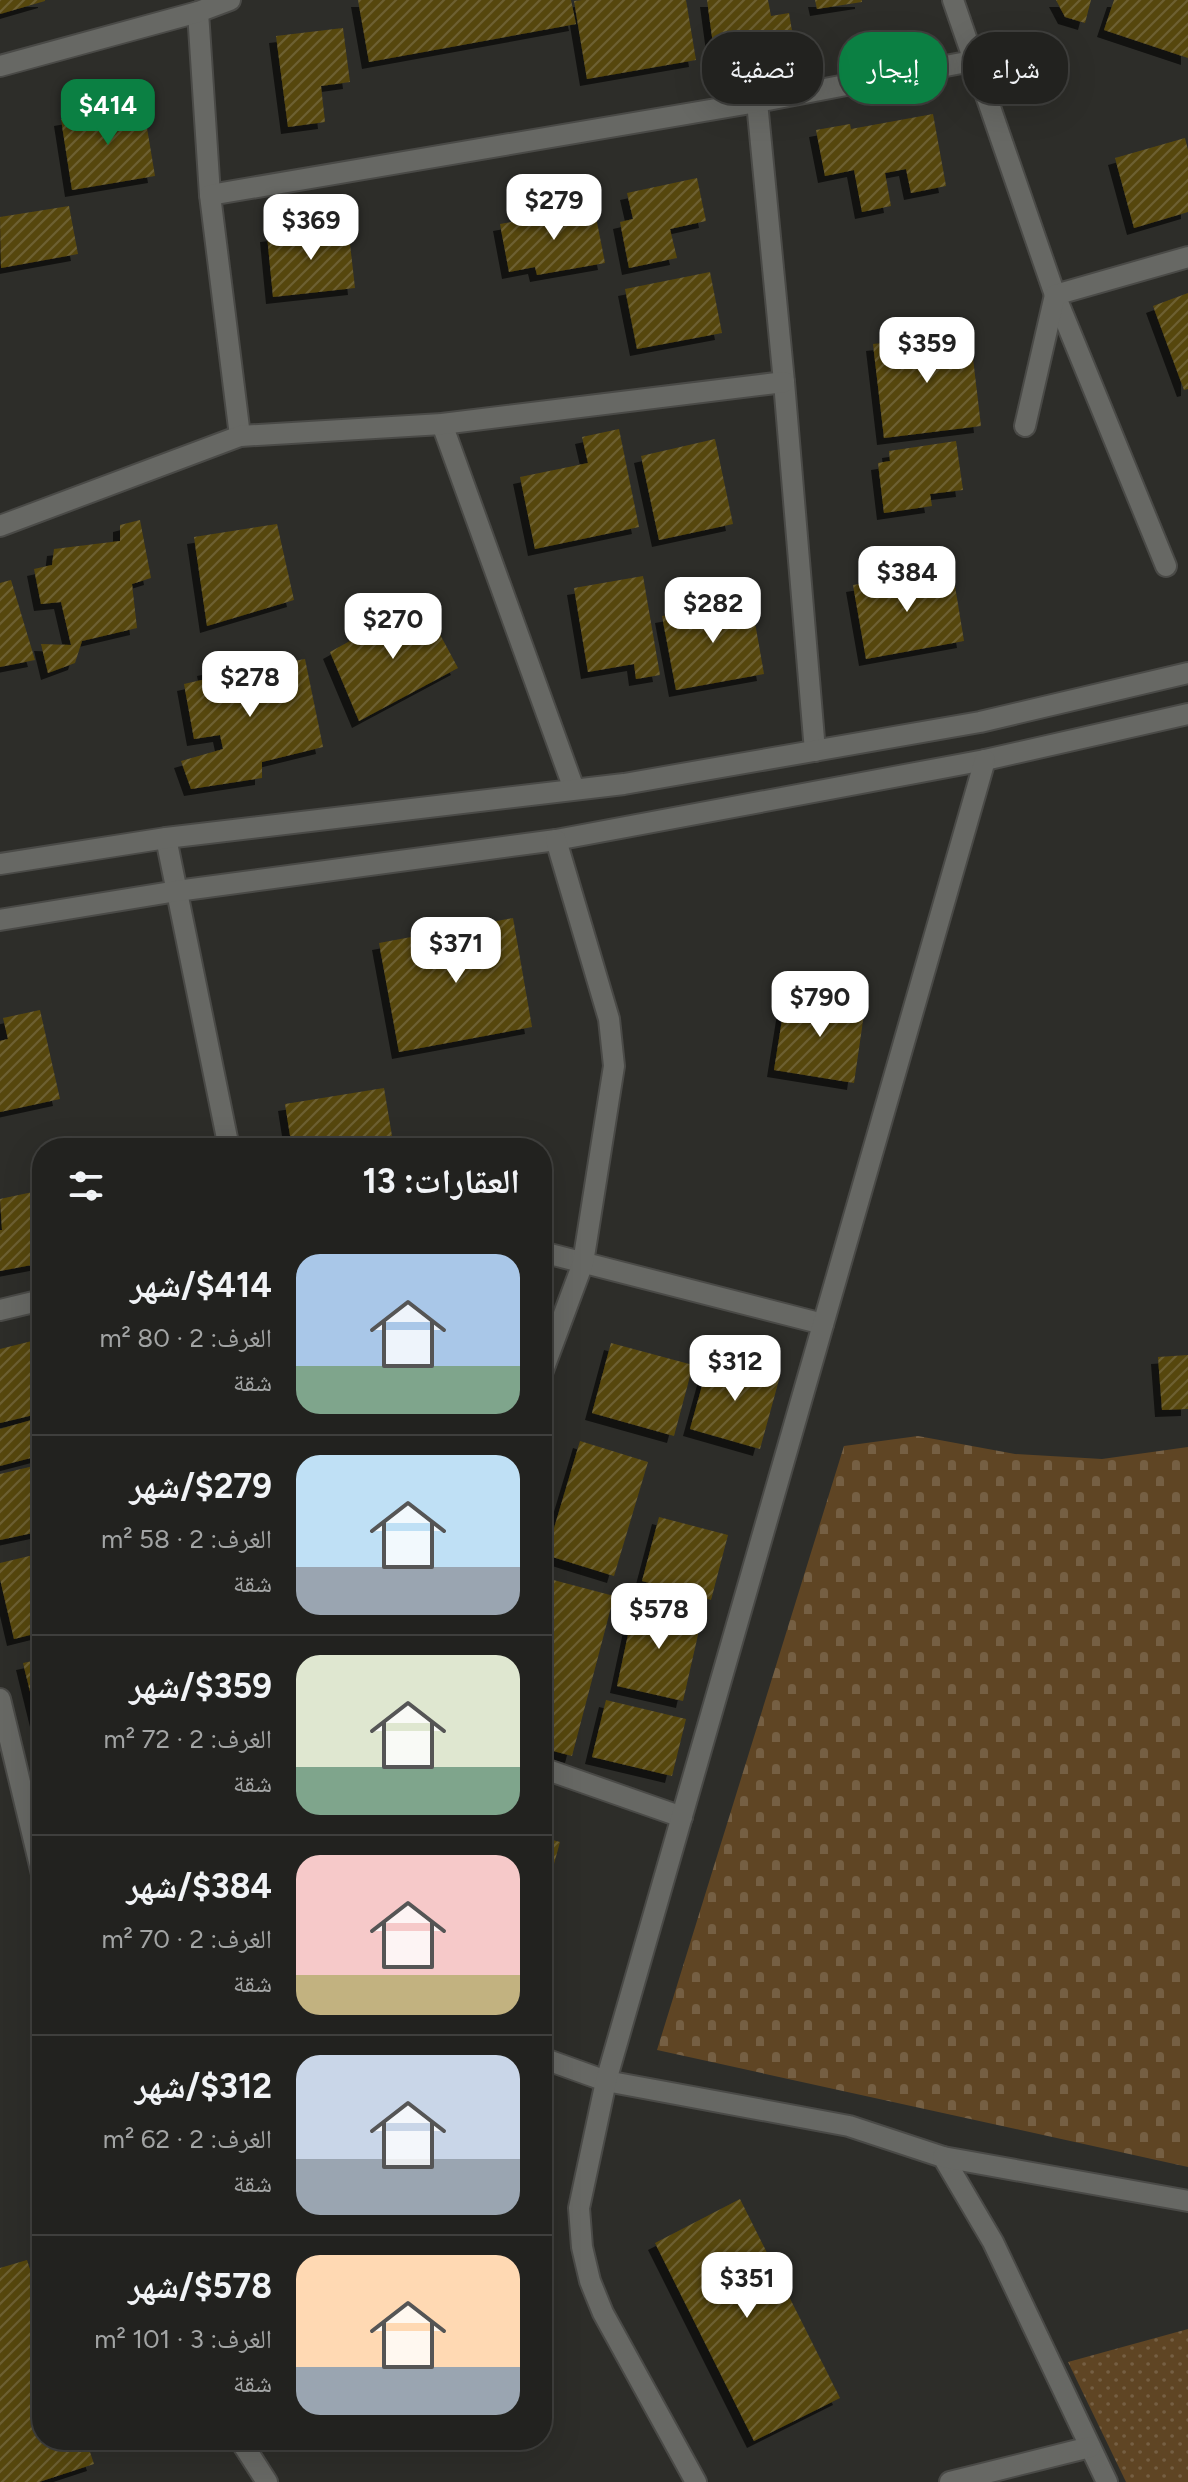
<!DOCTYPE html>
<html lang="ar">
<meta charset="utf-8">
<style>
body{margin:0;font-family:Figtree,"Noto Naskh Arabic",sans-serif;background:#2e2f2c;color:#f1f3f6;direction:rtl;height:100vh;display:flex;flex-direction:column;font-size:30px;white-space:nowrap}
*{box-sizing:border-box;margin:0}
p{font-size:26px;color:#a2a4a4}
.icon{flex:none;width:44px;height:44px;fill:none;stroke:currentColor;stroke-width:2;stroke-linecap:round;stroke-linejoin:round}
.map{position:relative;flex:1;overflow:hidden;direction:ltr}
.panel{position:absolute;left:32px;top:1138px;width:520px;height:1312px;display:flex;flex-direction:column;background:#22221f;border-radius:32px;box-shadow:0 8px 32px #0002,0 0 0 2px #3f3f3d;direction:rtl}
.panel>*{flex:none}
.banner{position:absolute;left:576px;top:32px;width:492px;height:72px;direction:rtl;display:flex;gap:16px}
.price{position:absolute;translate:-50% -68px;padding:0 18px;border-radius:16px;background:#fff;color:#222;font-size:26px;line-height:52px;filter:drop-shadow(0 2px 4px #0008)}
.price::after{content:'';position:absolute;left:50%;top:48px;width:24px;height:18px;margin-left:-12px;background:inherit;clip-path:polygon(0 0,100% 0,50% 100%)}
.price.selected{background:#0b8043;color:#fff}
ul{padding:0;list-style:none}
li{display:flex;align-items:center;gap:24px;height:200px;padding:0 32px}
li+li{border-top:2px solid #3f3f3d}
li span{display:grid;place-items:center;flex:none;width:224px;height:160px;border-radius:24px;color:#555}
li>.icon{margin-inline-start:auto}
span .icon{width:96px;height:96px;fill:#fffc;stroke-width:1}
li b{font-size:34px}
h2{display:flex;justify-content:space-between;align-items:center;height:96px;padding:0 32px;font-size:34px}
.pill{padding:0 28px;border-radius:32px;background:#22221f;box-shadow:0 8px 32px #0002,0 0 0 2px #3f3f3d;font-size:28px;line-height:72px}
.pill.selected{background:#0b8043;color:#fff}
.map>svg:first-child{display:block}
.grass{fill:url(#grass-dots)}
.cemetery{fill:url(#cemetery-stones)}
.building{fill:url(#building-hatch);filter:url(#shadow)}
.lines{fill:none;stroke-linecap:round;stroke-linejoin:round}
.minor-casing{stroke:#4a4a47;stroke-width:24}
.minor{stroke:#676864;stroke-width:20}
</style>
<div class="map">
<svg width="1188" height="2482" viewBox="0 0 1188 2482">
<defs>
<pattern id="grass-dots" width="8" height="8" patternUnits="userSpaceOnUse" patternTransform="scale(2)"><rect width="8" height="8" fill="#5f4524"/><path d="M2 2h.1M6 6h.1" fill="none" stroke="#755f43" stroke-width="1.8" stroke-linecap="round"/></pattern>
<pattern id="cemetery-stones" width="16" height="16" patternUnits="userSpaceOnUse" patternTransform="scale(2)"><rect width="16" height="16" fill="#5f4524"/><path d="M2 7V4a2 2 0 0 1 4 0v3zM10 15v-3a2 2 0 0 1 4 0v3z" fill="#755f43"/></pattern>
<pattern id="building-hatch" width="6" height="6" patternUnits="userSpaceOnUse" patternTransform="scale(2)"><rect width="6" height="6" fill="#574710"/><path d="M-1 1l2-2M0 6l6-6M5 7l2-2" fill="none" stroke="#6e6132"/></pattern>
<filter id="shadow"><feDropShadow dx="-7" dy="7" stdDeviation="0" flood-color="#0009"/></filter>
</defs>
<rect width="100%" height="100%" fill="#2d2d29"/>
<path class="grass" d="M 1188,2329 L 1188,2482 L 1126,2482 L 1068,2362 Z"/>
<path class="cemetery" d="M 918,1436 L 1015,1454 L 1102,1459 L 1188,1447 L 1188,2167 L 657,2050 L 844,1446 Z"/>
<g class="building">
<path d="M 0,0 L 45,0 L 45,1 L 0,14 Z"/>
<path d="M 358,0 L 571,0 L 576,24 L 369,62 Z"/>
<path d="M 582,0 L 686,0 L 696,60 L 587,79 L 574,1 Z"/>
<path d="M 707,0 L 768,0 L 771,16 L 789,13 L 795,48 L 715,59 Z"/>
<path d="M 815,0 L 862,0 L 862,2 L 817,9 Z"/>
<path d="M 1056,0 L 1091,0 L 1085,23 L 1065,17 Z"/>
<path d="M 1114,0 L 1188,0 L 1188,58 L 1104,30 Z"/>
<path d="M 343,28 L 350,82 L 321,86 L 325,122 L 288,127 L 276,36 Z"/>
<path d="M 143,104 L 155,176 L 72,190 L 61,119 Z"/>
<path d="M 933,114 L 946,186 L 911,193 L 906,169 L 885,173 L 891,206 L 862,212 L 854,170 L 825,176 L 816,130 L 850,124 L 851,129 Z"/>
<path d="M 1185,138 L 1188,150 L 1188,212 L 1134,228 L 1115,158 Z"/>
<path d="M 697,178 L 706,221 L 670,229 L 677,258 L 629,268 L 620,222 L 633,219 L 627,193 Z"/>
<path d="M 69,206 L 78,254 L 1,268 L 0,217 Z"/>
<path d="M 594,207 L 605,263 L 537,275 L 535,267 L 509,272 L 500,224 Z"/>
<path d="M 348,226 L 355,288 L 273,297 L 267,235 Z"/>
<path d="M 710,272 L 722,333 L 637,349 L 625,289 Z"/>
<path d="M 1188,293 L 1188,389 L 1184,390 L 1153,306 Z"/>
<path d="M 970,333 L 981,426 L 884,438 L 873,344 Z"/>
<path d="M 619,429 L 639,527 L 535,549 L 520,477 L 588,463 L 582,437 Z"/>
<path d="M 715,439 L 733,524 L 659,540 L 641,456 Z"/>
<path d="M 956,441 L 963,490 L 930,494 L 932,506 L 884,513 L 878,463 L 890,461 L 889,451 Z"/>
<path d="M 140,520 L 151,578 L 132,584 L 137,628 L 82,641 L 75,663 L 48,673 L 41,644 L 71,645 L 61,602 L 41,604 L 34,569 L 52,565 L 54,549 L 120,541 L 120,525 Z"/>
<path d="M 277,524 L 294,600 L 207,626 L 194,537 Z"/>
<path d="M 916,566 L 920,586 L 954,580 L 964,641 L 866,659 L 853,585 L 882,580 L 881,572 Z"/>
<path d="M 643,576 L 660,675 L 636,679 L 634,664 L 588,672 L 574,588 Z"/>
<path d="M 11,580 L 35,660 L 0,667 L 0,583 Z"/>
<path d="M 751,600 L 764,674 L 676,690 L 662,616 Z"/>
<path d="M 422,601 L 458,668 L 359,721 L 330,652 Z"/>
<path d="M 262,657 L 264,666 L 305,659 L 323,747 L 262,762 L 262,778 L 191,789 L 181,761 L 223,749 L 220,735 L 194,739 L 184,684 L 206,679 L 204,669 Z"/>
<path d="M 513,918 L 532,1027 L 399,1052 L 379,943 Z"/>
<path d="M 786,995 L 865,1007 L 854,1083 L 774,1070 Z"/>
<path d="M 40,1010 L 60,1099 L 0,1112 L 0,1041 L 8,1039 L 3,1018 Z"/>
<path d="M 384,1088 L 394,1148 L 292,1148 L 285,1104 Z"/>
<path d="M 42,1190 L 42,1263 L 0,1271 L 0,1230 L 2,1230 L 0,1199 Z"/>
<path d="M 32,1341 L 42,1383 L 42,1413 L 0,1423 L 0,1349 Z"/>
<path d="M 611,1343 L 693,1365 L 674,1436 L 592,1413 Z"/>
<path d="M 1188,1355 L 1188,1409 L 1162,1410 L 1158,1357 Z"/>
<path d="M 710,1357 L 780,1376 L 760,1449 L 690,1429 Z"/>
<path d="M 35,1419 L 42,1455 L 0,1466 L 0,1429 Z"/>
<path d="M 580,1441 L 648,1462 L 614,1576 L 546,1555 Z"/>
<path d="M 42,1464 L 42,1531 L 0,1540 L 0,1474 Z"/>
<path d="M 659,1517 L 728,1535 L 711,1600 L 642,1581 Z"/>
<path d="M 42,1553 L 42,1632 L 14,1639 L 0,1579 L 0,1563 Z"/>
<path d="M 542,1577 L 614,1596 L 572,1756 L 542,1748 Z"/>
<path d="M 635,1602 L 702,1617 L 683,1701 L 617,1686 Z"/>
<path d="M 42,1659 L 42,1719 L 37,1720 L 23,1663 Z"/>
<path d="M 606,1700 L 686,1719 L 672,1776 L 592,1757 Z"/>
<path d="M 542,1837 L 560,1842 L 543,1904 L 542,1904 Z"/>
<path d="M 740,2199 L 840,2398 L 754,2441 L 655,2243 Z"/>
<path d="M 27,2260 L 42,2306 L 42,2440 L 86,2440 L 94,2464 L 39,2482 L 0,2482 L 0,2268 Z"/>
</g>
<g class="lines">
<g class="minor-casing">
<g id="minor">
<path d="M 953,0 L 1055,295 L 1166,566"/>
<path d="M 198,12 L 210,195"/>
<path d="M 0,66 L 198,12 L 230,0"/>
<path d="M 757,102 L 784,382 L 815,751"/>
<path d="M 442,424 L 574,789"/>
<path d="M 1025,426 L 1055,295 L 1188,257"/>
<path d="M 240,436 L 210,195 L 757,102 L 972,61"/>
<path d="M 0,526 L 240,436 L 442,424 L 784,382"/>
<path d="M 166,838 L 229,1148"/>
<path d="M 0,864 L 166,838 L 624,784 L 980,722 L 1188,673"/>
<path d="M 0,920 L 177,891 L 556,840 L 985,760 L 1188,714"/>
<path d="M 542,1252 L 823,1324"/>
<path d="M 0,1310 L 42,1300"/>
<path d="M 542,1373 L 583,1263 L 614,1066 L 609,1019 L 556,840"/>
<path d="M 0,1699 L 42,1874"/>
<path d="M 542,1768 L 682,1817"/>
<path d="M 542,2058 L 606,2081 L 849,2126 L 943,2157 L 993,2242 L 1107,2482"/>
<path d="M 943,2157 L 1188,2201"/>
<path d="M 240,2440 L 267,2482"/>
<path d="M 696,2482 L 603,2313 L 590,2281 L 582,2247 L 579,2208 L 606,2081 L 985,760"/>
<path d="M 950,2482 L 1090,2447"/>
</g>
</g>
<use href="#minor" class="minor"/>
</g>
</svg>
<b class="price selected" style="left:108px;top:147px">$414</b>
<b class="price" style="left:554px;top:242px">$279</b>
<b class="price" style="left:311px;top:262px">$369</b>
<b class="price" style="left:927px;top:385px">$359</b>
<b class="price" style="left:907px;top:614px">$384</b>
<b class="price" style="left:713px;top:645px">$282</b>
<b class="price" style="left:393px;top:661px">$270</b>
<b class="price" style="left:250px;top:719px">$278</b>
<b class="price" style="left:456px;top:985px">$371</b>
<b class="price" style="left:820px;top:1039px">$790</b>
<b class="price" style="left:735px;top:1403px">$312</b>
<b class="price" style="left:659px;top:1651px">$578</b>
<b class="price" style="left:747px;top:2320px">$351</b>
<div class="banner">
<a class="pill">شراء</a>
<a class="pill selected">إيجار</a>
<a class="pill">تصفية</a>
</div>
<section class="panel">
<h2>العقارات: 13<svg class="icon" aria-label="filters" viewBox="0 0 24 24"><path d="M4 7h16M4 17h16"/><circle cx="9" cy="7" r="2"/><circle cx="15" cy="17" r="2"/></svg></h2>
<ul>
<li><span style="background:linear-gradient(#a9c7e8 70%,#7fa58c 0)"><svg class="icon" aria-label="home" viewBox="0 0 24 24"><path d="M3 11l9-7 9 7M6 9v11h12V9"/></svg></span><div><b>$414/شهر</b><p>الغرف: 2 · 80 m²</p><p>شقة</p></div></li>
<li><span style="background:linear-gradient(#bfe0f5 70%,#9aa5b1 0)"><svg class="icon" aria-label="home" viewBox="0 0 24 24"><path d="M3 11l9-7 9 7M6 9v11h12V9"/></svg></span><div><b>$279/شهر</b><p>الغرف: 2 · 58 m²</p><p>شقة</p></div></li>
<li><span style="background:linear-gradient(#dfe7d0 70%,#7fa58c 0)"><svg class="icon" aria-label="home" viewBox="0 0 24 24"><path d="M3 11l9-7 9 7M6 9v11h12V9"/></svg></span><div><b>$359/شهر</b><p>الغرف: 2 · 72 m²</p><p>شقة</p></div></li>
<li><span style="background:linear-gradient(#f6c9c9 75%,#c2b280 0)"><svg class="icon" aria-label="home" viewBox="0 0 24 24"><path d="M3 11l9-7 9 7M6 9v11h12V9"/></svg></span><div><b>$384/شهر</b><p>الغرف: 2 · 70 m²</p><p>شقة</p></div></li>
<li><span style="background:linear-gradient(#c9d6e8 65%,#9aa5b1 0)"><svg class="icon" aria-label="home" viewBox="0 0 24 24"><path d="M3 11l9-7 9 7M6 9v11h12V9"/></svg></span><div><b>$312/شهر</b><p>الغرف: 2 · 62 m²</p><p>شقة</p></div></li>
<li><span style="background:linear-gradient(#ffd9b3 70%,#9aa5b1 0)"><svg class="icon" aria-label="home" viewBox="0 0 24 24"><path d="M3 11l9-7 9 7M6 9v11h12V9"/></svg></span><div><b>$578/شهر</b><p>الغرف: 3 · 101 m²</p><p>شقة</p></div></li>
</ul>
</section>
</div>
